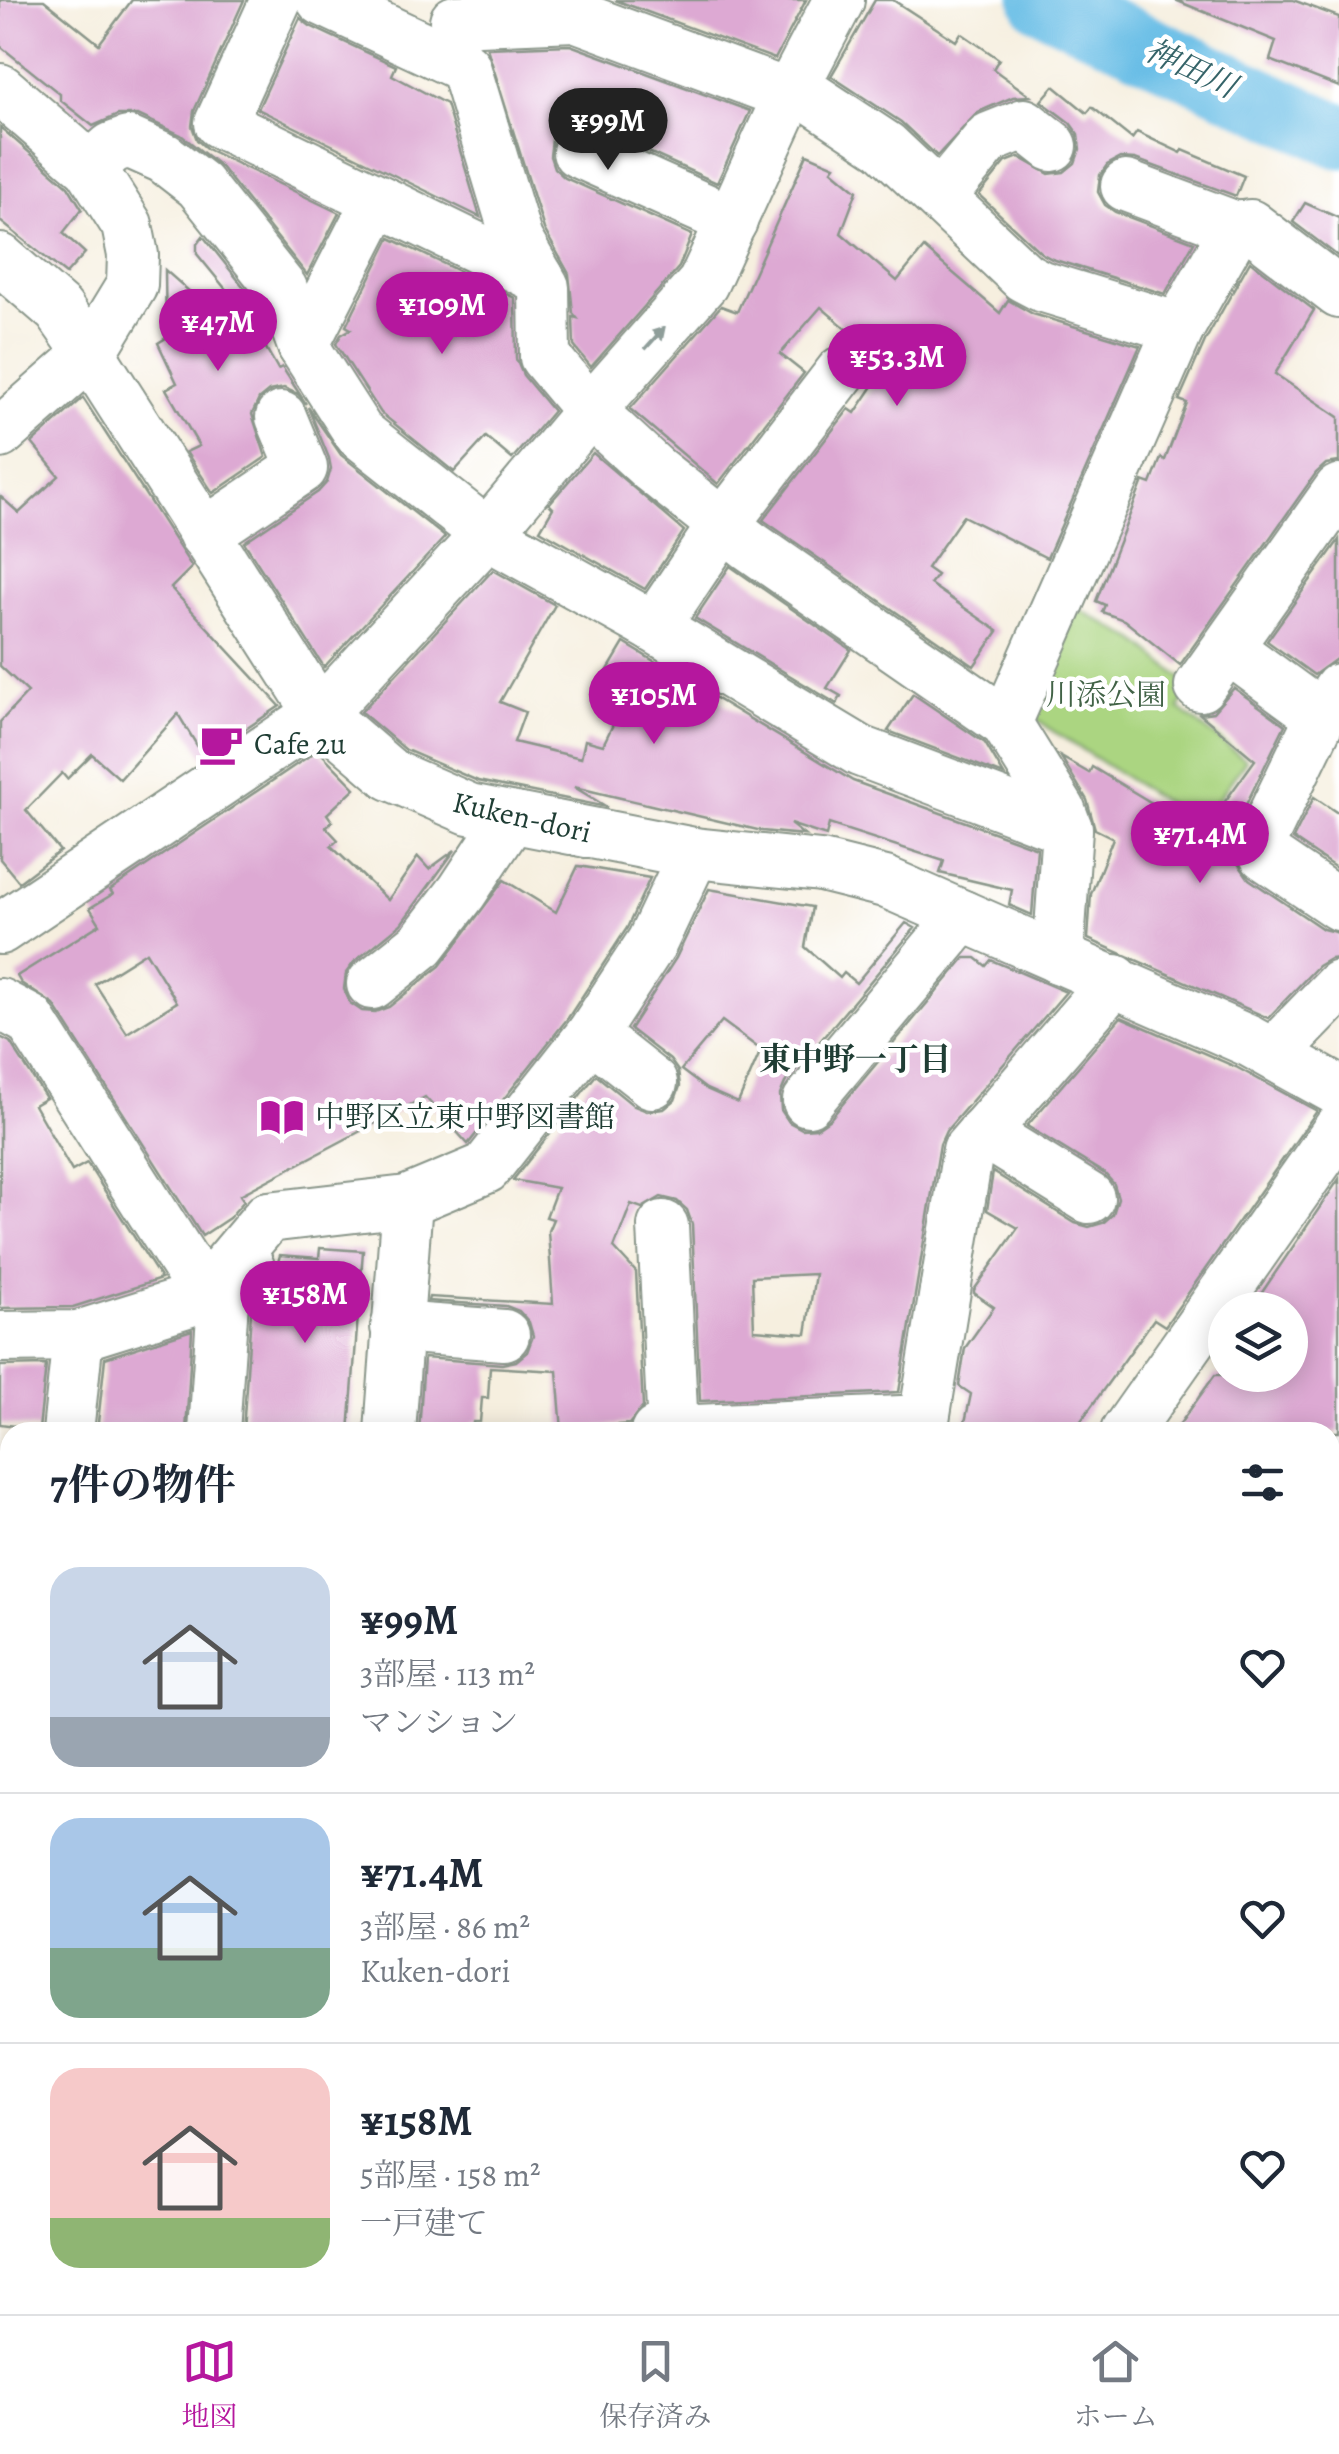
<!DOCTYPE html>
<html lang="ja">
<meta charset="utf-8">
<style>
body{margin:0;font-family:Alegreya,"Noto Serif JP",serif;background:#f6f6f7;color:#1f2937;height:100vh;display:flex;flex-direction:column;font-size:38px;white-space:nowrap}
*{box-sizing:border-box;margin:0}
p{font-size:32px;color:#747a83}
.icon{flex:none;width:55px;height:55px;fill:none;stroke:currentColor;stroke-width:2;stroke-linecap:round;stroke-linejoin:round}
.map{position:relative;flex:1;overflow:hidden}
.drawer{position:absolute;left:0px;top:1422px;width:1340px;height:892px;display:flex;flex-direction:column;background:#fff;border-radius:30px 30px 0 0;box-shadow:0 5px 25px #0003}
.drawer>*{flex:none}
.controls{position:absolute;left:1208px;top:1292px;display:grid;gap:20px}
.controls a{display:grid;place-items:center;width:100px;height:100px;border-radius:50%;background:#fff;box-shadow:0 5px 25px #0003;font-size:50px}
.price{position:absolute;translate:-50% -85px;padding:0 22px;border-radius:35px;background:#b5179e;color:#fff;font-size:32px;line-height:65px;filter:drop-shadow(0 2px 5px #0008)}
.price::after{content:'';position:absolute;left:50%;top:60px;width:30px;height:22px;margin-left:-15px;background:inherit;clip-path:polygon(0 0,100% 0,50% 100%)}
.price.current{background:#222;color:#fff}
ul{padding:0;list-style:none}
li{display:flex;align-items:center;gap:30px;height:250px;padding:0 50px}
li+li{border-top:2px solid #e0e1e3}
li span{display:grid;place-items:center;flex:none;width:280px;height:200px;border-radius:30px;color:#555}
li>.icon{margin-inline-start:auto}
span .icon{width:120px;height:120px;fill:#fffc;stroke-width:1}
li b{font-size:42px}
h2{display:flex;justify-content:space-between;align-items:center;height:120px;padding:0 50px;font-size:42px}
.dock{display:flex;justify-content:space-around;align-items:center;height:140px;border-top:2px solid #e0e1e3;background:#fff;font-size:28px;color:#747a83}
.dock a{display:grid;justify-items:center;gap:5px}
.dock .current{color:#b5179e}
.map>svg:first-child{display:block}
.green{fill:#abd581;stroke:#65895a;stroke-width:2.5}
.lines{fill:none;stroke-linecap:round;stroke-linejoin:round}
.river{stroke:#69bee6;stroke-width:65}
.building{fill:#dda9d3;fill-rule:evenodd}
.highway-tunnel{stroke:#cbcbbd;stroke-width:55;stroke-dasharray:55 28;stroke-linecap:butt}
.minor-casing{stroke:#8a968a;stroke-width:54}
.major-casing{stroke:#8a968a;stroke-width:59}
.minor{stroke:#fff;stroke-width:50}
.major{stroke:#fff;stroke-width:55}
.oneway{fill:#8f9e9a}
.labels{text-anchor:middle;stroke-width:9;stroke-linejoin:round;paint-order:stroke}
.park-label{font-size:30px;fill:#426347;stroke:#fff}
.poi-label{font-size:30px;fill:#1f3d34;stroke:#fff;text-anchor:start}
.street-label{font-size:30px;fill:#1f3d34;stroke:#fff}
.water-label{font-size:32px;font-style:italic;fill:#356469;stroke:#fff}
.neighbourhood-label{font-size:32px;font-weight:bold;fill:#1f3d34;stroke:#fff}
</style>
<div class="map">
<svg width="1339" height="2314" viewBox="0 0 1339 2314">
<rect width="100%" height="100%" fill="#fff"/>
<filter id="ink" filterUnits="userSpaceOnUse"><feTurbulence type="fractalNoise" baseFrequency=".01" numOctaves="2"/><feDisplacementMap in="SourceGraphic" scale="20" xChannelSelector="R" yChannelSelector="G"/><feConvolveMatrix kernelMatrix="1 2 1 2 8 2 1 2 1" color-interpolation-filters="sRGB"/></filter>
<filter id="wash" filterUnits="userSpaceOnUse"><feTurbulence type="fractalNoise" baseFrequency=".0048" numOctaves="4" result="noise"/><feDisplacementMap in="SourceGraphic" scale="40" xChannelSelector="R" yChannelSelector="G"/><feGaussianBlur stdDeviation="2.25" result="paint"/><feColorMatrix in="noise" values="0 0 0 0 0 0 0 0 0 0 0 0 0 0 0 0 0 1.4 0 .05"/><feComposite in="paint" operator="in"/></filter>
<g filter="url(#wash)">
<rect width="100%" height="100%" fill="#f6efdf"/>
<path class="green" d="M 1077,608 L 1137,641 L 1191,686 L 1179,709 L 1246,760 L 1200,825 L 1031,717 Z"/>
<g class="lines">
<path class="river" d="M 1043,0 L 1339,136"/>
</g>
<g id="blocks">
<g class="building">
<path d="M 0,0 L 44,0 L 99,44 L 132,0 L 244,0 L 194,111 L 192,126 L 197,140 L 207,149 L 339,213 L 307,275 L 221,167 L 181,135 L 138,115 L 118,115 L 93,126 L 60,100 L 60,94 L 0,46 Z"/>
<path d="M 615,0 L 806,0 L 775,59 Z"/>
<path d="M 875,0 L 893,0 L 956,41 L 961,33 L 999,59 L 993,69 L 1030,96 L 1013,97 L 978,112 L 937,156 L 901,122 L 831,76 Z"/>
<path d="M 1175,0 L 1293,0 L 1339,17 L 1339,87 L 1270,60 L 1276,41 Z"/>
<path d="M 300,18 L 310,26 L 396,66 L 392,75 L 446,104 L 480,217 L 258,109 Z"/>
<path d="M 570,45 L 750,111 L 717,183 L 589,125 L 574,124 L 562,128 L 552,139 L 550,156 L 554,168 L 565,178 L 692,235 L 679,267 L 591,367 L 574,346 L 573,317 L 577,318 L 573,313 L 569,274 L 544,229 L 487,48 Z"/>
<path d="M 1054,86 L 1087,113 L 1092,107 L 1132,139 L 1137,132 L 1181,153 L 1183,150 L 1244,176 L 1236,196 L 1135,159 L 1120,158 L 1107,165 L 1100,175 L 1098,192 L 1105,205 L 1115,212 L 1194,242 L 1165,294 L 1052,259 L 1041,253 L 979,195 L 1006,162 L 1019,157 L 1049,174 L 1064,172 L 1075,163 L 1080,149 L 1078,134 L 1070,123 L 1041,101 Z"/>
<path d="M 0,127 L 68,186 L 82,209 L 63,233 L 85,253 L 66,274 L 0,221 Z"/>
<path d="M 807,154 L 835,166 L 832,170 L 857,191 L 841,233 L 897,281 L 924,248 L 1000,313 L 1008,300 L 1033,314 L 1140,346 L 1047,558 L 963,516 L 927,568 L 937,575 L 930,584 L 998,631 L 974,666 L 763,520 L 849,409 L 855,413 L 888,364 L 821,307 L 780,354 L 804,373 L 718,484 L 630,409 L 721,306 L 737,312 Z"/>
<path d="M 1305,203 L 1339,218 L 1339,257 L 1293,222 Z"/>
<path d="M 203,236 L 254,300 L 243,308 L 278,369 L 282,367 L 306,404 L 298,394 L 284,388 L 269,391 L 259,399 L 252,414 L 266,457 L 213,493 L 186,452 L 199,446 L 166,389 L 177,383 L 158,343 L 166,338 L 165,270 L 216,315 L 219,312 L 224,316 L 237,303 L 197,254 L 197,244 Z"/>
<path d="M 390,238 L 515,298 L 516,359 L 523,375 L 553,411 L 512,459 L 486,437 L 454,472 L 381,413 L 336,344 L 341,335 L 351,329 L 346,326 Z"/>
<path d="M 1250,261 L 1314,310 L 1275,374 L 1339,417 L 1339,462 L 1326,464 L 1316,473 L 1180,665 L 1124,620 L 1102,612 L 1105,605 L 1096,601 L 1143,481 L 1151,484 L 1161,458 L 1165,460 L 1187,403 L 1179,400 L 1205,341 Z"/>
<path d="M 83,398 L 192,567 L 171,588 L 280,706 L 204,757 L 178,714 L 120,779 L 92,754 L 67,779 L 62,773 L 26,810 L 60,851 L 19,882 L 0,859 L 0,722 L 28,692 L 0,666 L 0,496 L 19,513 L 59,476 L 32,443 Z"/>
<path d="M 308,407 L 341,455 L 445,537 L 324,667 L 244,542 L 318,492 L 327,482 L 331,469 L 329,458 Z"/>
<path d="M 593,453 L 684,531 L 645,589 L 540,530 L 553,508 L 549,504 Z"/>
<path d="M 1339,540 L 1339,657 L 1314,675 L 1267,641 Z"/>
<path d="M 730,566 L 851,650 L 827,688 L 841,696 L 837,704 L 695,618 Z"/>
<path d="M 493,570 L 555,605 L 500,702 L 525,712 L 514,742 L 581,758 L 585,740 L 603,745 L 625,700 L 599,685 L 624,643 L 853,781 L 1037,848 L 1032,915 L 1009,905 L 1012,890 L 940,873 L 944,861 L 829,824 L 826,836 L 790,824 L 804,835 L 762,831 L 574,787 L 607,807 L 478,781 L 406,750 L 361,712 Z"/>
<path d="M 1234,688 L 1285,725 L 1235,827 L 1233,846 L 1237,862 L 1249,879 L 1323,929 L 1339,933 L 1339,958 L 1330,959 L 1318,966 L 1268,1018 L 1088,939 L 1091,894 L 1113,838 L 1095,829 L 1087,800 L 1061,757 L 1089,773 L 1092,767 L 1202,833 L 1255,760 L 1200,714 L 1213,712 Z"/>
<path d="M 913,694 L 985,743 L 1004,775 L 888,731 Z"/>
<path d="M 318,750 L 355,788 L 327,814 L 332,821 L 326,827 L 338,840 L 331,846 L 388,900 L 418,857 L 429,869 L 455,850 L 401,924 L 354,962 L 346,973 L 344,989 L 350,1003 L 362,1011 L 375,1012 L 389,1007 L 440,966 L 504,880 L 556,912 L 578,866 L 650,878 L 627,928 L 568,1018 L 468,1144 L 425,1097 L 240,1195 L 244,1201 L 229,1218 L 202,1236 L 54,1005 L 21,983 L 17,976 L 100,924 L 90,908 L 113,894 L 110,890 ZM 146,952 L 177,1002 L 127,1033 L 95,984 Z"/>
<path d="M 1314,797 L 1339,814 L 1339,870 L 1293,839 Z"/>
<path d="M 709,889 L 812,907 L 805,947 L 840,978 L 844,973 L 856,983 L 906,923 L 915,928 L 785,1083 L 780,1095 L 781,1110 L 789,1122 L 802,1129 L 817,1128 L 830,1119 L 965,958 L 976,958 L 986,966 L 991,960 L 1066,992 L 946,1131 L 940,1144 L 899,1392 L 700,1401 L 692,1224 L 687,1210 L 677,1201 L 661,1197 L 642,1208 L 631,1204 L 614,1248 L 636,1272 L 643,1407 L 629,1424 L 562,1430 L 557,1371 L 490,1367 L 488,1398 L 482,1398 L 480,1422 L 473,1422 L 472,1432 L 419,1432 L 424,1358 L 502,1364 L 516,1361 L 527,1352 L 533,1336 L 529,1322 L 519,1311 L 506,1306 L 428,1301 L 429,1297 L 553,1304 L 548,1231 L 553,1219 L 546,1217 L 557,1188 L 513,1180 L 596,1075 L 634,1106 L 647,1111 L 664,1109 L 675,1100 L 680,1086 L 678,1071 L 670,1060 L 630,1029 L 676,958 ZM 722,1021 L 761,1050 L 738,1103 L 706,1089 L 681,1070 ZM 815,1274 L 806,1334 L 754,1330 L 752,1277 Z"/>
<path d="M 1121,1017 L 1236,1067 L 1317,1111 L 1165,1326 L 1154,1319 L 1073,1432 L 963,1432 L 971,1394 L 959,1386 L 965,1348 L 994,1307 L 974,1293 L 974,1290 L 1018,1228 L 987,1210 L 993,1172 L 1075,1223 L 1089,1227 L 1103,1223 L 1113,1214 L 1118,1198 L 1114,1184 L 1105,1174 L 1027,1126 Z"/>
<path d="M 0,1037 L 10,1042 L 46,1098 L 34,1105 L 72,1171 L 87,1163 L 161,1279 L 73,1307 L 0,1308 Z"/>
<path d="M 1339,1179 L 1339,1432 L 1174,1432 L 1215,1375 L 1290,1375 L 1290,1310 L 1250,1310 Z"/>
<path d="M 320,1248 L 363,1251 L 349,1432 L 243,1432 L 251,1312 L 255,1311 L 272,1284 L 280,1255 L 319,1258 Z"/>
<path d="M 192,1330 L 186,1432 L 97,1432 L 105,1358 Z"/>
<path d="M 46,1365 L 39,1429 L 0,1424 L 0,1366 Z"/>
</g>
</g>
</g>
<g filter="url(#ink)">
<use href="#blocks" fill-opacity="0" stroke="#8a968a" stroke-width="2.5"/>
<g class="lines">
<g class="highway-tunnel">
<path d="M 174,2305 L 192,2314"/>
<path d="M 290,2305 L 308,2314"/>
</g>
<g class="minor-casing">
<g id="minor">
<path d="M 276,0 L 220,123 L 539,278"/>
<path d="M 322,0 L 465,67 L 517,240 L 544,287 L 545,357 L 590,411 L 653,469 L 749,545 L 1006,723 L 1060,810 L 1067,829 L 1058,958"/>
<path d="M 455,21 L 575,16 L 789,95"/>
<path d="M 794,86 L 885,146 L 1024,277 L 1041,286 L 1179,328"/>
<path d="M 0,89 L 90,167 L 127,225 L 133,255 L 132,285 L 90,354 L 0,433"/>
<path d="M 578,152 L 732,221"/>
<path d="M 90,167 L 112,148 L 128,142 L 164,158 L 199,185 L 282,289 L 303,346 L 359,433 L 487,534 L 654,627 L 860,751 L 1067,829"/>
<path d="M 1126,186 L 1236,227"/>
<path d="M 940,197 L 989,138 L 1024,124 L 1052,146"/>
<path d="M 0,259 L 59,310 L 90,354 L 320,714 L 391,775 L 469,809 L 694,853 L 821,866 L 885,882 L 1249,1041 L 1339,1091"/>
<path d="M 303,346 L 377,201"/>
<path d="M 204,534 L 302,468 L 281,417"/>
<path d="M 654,627 L 723,525 L 841,372"/>
<path d="M 1228,648 L 1321,716"/>
<path d="M 1200,686 L 1339,490"/>
<path d="M 1339,689 L 1321,716 L 1261,840 L 1265,855 L 1339,905"/>
<path d="M 1006,723 L 1179,328 L 1236,227 L 1250,225 L 1339,293"/>
<path d="M 0,929 L 320,714 L 487,534 L 590,411 L 703,283 L 789,95 L 839,0"/>
<path d="M 372,984 L 422,944 L 462,892 L 511,818"/>
<path d="M 0,1004 L 30,1020 L 204,1293"/>
<path d="M 591,1035 L 652,1083"/>
<path d="M 1274,1053 L 1339,986"/>
<path d="M 808,1101 L 963,916"/>
<path d="M 983,1132 L 1089,1198"/>
<path d="M 396,1327 L 504,1335"/>
<path d="M 0,1337 L 78,1336 L 187,1302 L 204,1293 L 268,1217 L 407,1201 L 486,1168 L 591,1035 L 652,942 L 694,853"/>
<path d="M 673,1431 L 924,1420 L 968,1150 L 1115,980"/>
<path d="M 68,1432 L 78,1336"/>
<path d="M 214,1432 L 223,1301 L 249,1267"/>
<path d="M 390,1432 L 407,1201"/>
<path d="M 656,1432 L 673,1431 L 663,1226"/>
<path d="M 1126,1432 L 1339,1129"/>
<path d="M 1330,1600 L 1339,1587"/>
<path d="M 1330,2054 L 1339,2041"/>
<path d="M 1330,2194 L 1339,2200"/>
<path d="M 1100,2305 L 1117,2314"/>
<path d="M 512,2314 L 515,2305"/>
<path d="M 736,2314 L 737,2305"/>
</g>
</g>
<g class="major-casing">
<g id="major">
<path d="M 0,2142 L 10,2147"/>
<path d="M 0,2238 L 10,2243"/>
<path d="M 130,2305 L 147,2314"/>
<path d="M 327,2305 L 346,2314"/>
</g>
</g>
<use href="#minor" class="minor"/>
<use href="#major" class="major"/>
</g>
<defs><path id="oneway-solid" d="M-6-.8H1V-3.2L6.5 0L1 3.2V.8H-6Z" transform="scale(2.5)"/></defs>
<use class="oneway" href="#oneway-solid" transform="translate(655 338) rotate(-48)"/>
</g>
<defs>
<g id="cafe-bare" transform="scale(3.45)"><path d="M-5.5-4.5H6V0H3Q3 3.5 0 3.5H-2.5Q-5.5 3.5-5.5 0ZM3-3.2v2h1.7v-2ZM-6 4.5H4V6H-6Z" fill="#b5179e" stroke="#fff" stroke-width="2.5" paint-order="stroke"/></g>
<g id="library-bare" transform="scale(3.45)"><path d="M-6-4Q-3-5.5-.7-3.5V5Q-3 3-6 4ZM6-4Q3-5.5 .7-3.5V5Q3 3 6 4Z" fill="#b5179e" stroke="#fff" stroke-width="2.5" paint-order="stroke"/></g>
</defs>
<g fill-rule="evenodd">
<use href="#cafe-bare" x="221" y="744"/>
<use href="#library-bare" x="282" y="1117"/>
</g>
<g class="labels">
<g class="park-label">
<text x="1106" y="705">川添公園</text>
</g>
<g class="poi-label">
<text x="254" y="754">Cafe 2u</text>
<text x="315" y="1127">中野区立東中野図書館</text>
</g>
<g class="street-label">
<text transform="translate(522 817) rotate(13)" y="10">Kuken-dori</text>
</g>
<g class="water-label">
<text transform="translate(1191 68) rotate(25)" y="11">神田川</text>
</g>
<g class="neighbourhood-label">
<text x="855" y="1070">東中野一丁目</text>
</g>
</g>
</svg>
<div class="controls">
<a><svg class="icon" aria-label="layers" viewBox="0 0 24 24"><path d="M12 4l9 5-9 5-9-5zM3 14l9 5 9-5"/></svg></a>
</div>
<b class="price current" style="left:608px;top:173px">¥99M</b>
<b class="price" style="left:442px;top:357px">¥109M</b>
<b class="price" style="left:218px;top:374px">¥47M</b>
<b class="price" style="left:897px;top:409px">¥53.3M</b>
<b class="price" style="left:654px;top:747px">¥105M</b>
<b class="price" style="left:1200px;top:886px">¥71.4M</b>
<b class="price" style="left:305px;top:1346px">¥158M</b>
<section class="drawer">
<h2>7件の物件<svg class="icon" aria-label="filters" viewBox="0 0 24 24"><path d="M4 7h16M4 17h16"/><circle cx="9" cy="7" r="2"/><circle cx="15" cy="17" r="2"/></svg></h2>
<ul>
<li><span style="background:linear-gradient(#c9d6e8 75%,#9aa5b1 0)"><svg class="icon" aria-label="home" viewBox="0 0 24 24"><path d="M3 11l9-7 9 7M6 9v11h12V9"/></svg></span><div><b>¥99M</b><p>3部屋 · 113 m²</p><p>マンション</p></div><svg class="icon" aria-label="heart" viewBox="0 0 24 24"><path d="M12 20l-8-8c-3-5 5-10 8-4 3-6 11-1 8 4z"/></svg></li>
<li><span style="background:linear-gradient(#a9c7e8 65%,#7fa58c 0)"><svg class="icon" aria-label="home" viewBox="0 0 24 24"><path d="M3 11l9-7 9 7M6 9v11h12V9"/></svg></span><div><b>¥71.4M</b><p>3部屋 · 86 m²</p><p>Kuken-dori</p></div><svg class="icon" aria-label="heart" viewBox="0 0 24 24"><path d="M12 20l-8-8c-3-5 5-10 8-4 3-6 11-1 8 4z"/></svg></li>
<li><span style="background:linear-gradient(#f6c9c9 75%,#8fb573 0)"><svg class="icon" aria-label="home" viewBox="0 0 24 24"><path d="M3 11l9-7 9 7M6 9v11h12V9"/></svg></span><div><b>¥158M</b><p>5部屋 · 158 m²</p><p>一戸建て</p></div><svg class="icon" aria-label="heart" viewBox="0 0 24 24"><path d="M12 20l-8-8c-3-5 5-10 8-4 3-6 11-1 8 4z"/></svg></li>
</ul>
</section>
</div>
<nav class="dock">
<a class="current"><svg class="icon" aria-label="map" viewBox="0 0 24 24"><path d="M3 6l6-2 6 2 6-2v14l-6 2-6-2-6 2zM9 4v14M15 6v14"/></svg>地図</a>
<a><svg class="icon" aria-label="saved" viewBox="0 0 24 24"><path d="M7 4h10v16l-5-4-5 4z"/></svg>保存済み</a>
<a><svg class="icon" aria-label="home" viewBox="0 0 24 24"><path d="M3 11l9-7 9 7M6 9v11h12V9"/></svg>ホーム</a>
</nav>
